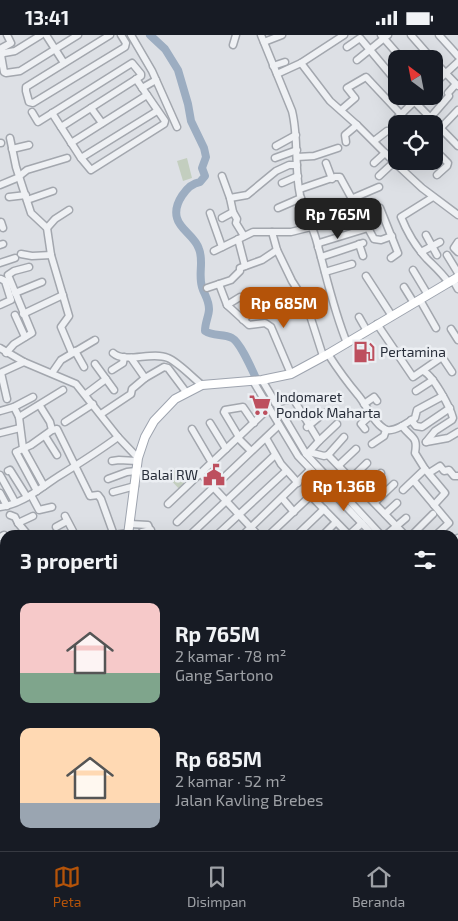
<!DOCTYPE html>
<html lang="id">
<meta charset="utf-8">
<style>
body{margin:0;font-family:"Exo 2",sans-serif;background:#242831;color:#f1f3f6;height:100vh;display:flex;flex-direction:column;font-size:19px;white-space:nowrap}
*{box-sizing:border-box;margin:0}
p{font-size:16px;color:#9ea1a6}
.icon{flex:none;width:28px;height:28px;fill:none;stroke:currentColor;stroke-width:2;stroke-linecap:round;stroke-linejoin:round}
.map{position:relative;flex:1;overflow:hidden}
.panel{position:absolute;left:0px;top:495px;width:459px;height:321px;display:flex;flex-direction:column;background:#171b24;border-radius:15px 15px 0 0;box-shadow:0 5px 20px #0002}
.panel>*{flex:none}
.needle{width:32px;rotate:328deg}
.controls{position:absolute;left:388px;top:15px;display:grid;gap:10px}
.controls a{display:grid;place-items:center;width:55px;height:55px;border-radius:10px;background:#171b24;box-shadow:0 5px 20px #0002;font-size:25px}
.price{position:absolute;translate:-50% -42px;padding:0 11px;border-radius:10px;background:#b45309;color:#fff;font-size:16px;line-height:32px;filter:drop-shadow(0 1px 2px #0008)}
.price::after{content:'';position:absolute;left:50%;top:30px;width:15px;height:11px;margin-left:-8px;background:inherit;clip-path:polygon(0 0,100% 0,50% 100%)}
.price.current{background:#222;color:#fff}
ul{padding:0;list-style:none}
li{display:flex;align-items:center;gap:15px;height:125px;padding:0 20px}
li span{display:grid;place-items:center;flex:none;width:140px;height:100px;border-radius:10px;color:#555}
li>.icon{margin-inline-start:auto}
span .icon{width:60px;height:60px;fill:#fffc;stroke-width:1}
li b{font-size:21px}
h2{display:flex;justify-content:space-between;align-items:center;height:60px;padding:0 20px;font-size:21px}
.status{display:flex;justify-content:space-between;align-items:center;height:35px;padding:0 25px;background:#171b24;direction:ltr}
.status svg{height:14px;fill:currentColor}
.tabs{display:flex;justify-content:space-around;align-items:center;height:70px;border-top:1px solid #363941;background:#171b24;font-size:14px;color:#9ea1a6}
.tabs a{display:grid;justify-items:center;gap:2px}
.tabs .current{color:#b45309}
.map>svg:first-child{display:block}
.green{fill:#c3cebf}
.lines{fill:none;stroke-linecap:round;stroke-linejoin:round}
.river{stroke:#9cadc1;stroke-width:8}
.minor-casing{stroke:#a3a7ae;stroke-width:9}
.major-casing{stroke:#9ea4af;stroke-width:10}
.minor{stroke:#eff1f4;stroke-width:6}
.major{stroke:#fff;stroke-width:8}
.labels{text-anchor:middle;stroke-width:5;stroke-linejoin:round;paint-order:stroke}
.poi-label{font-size:14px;fill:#282e3a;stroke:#eceff3;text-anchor:start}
</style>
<div class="status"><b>13:41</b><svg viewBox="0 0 49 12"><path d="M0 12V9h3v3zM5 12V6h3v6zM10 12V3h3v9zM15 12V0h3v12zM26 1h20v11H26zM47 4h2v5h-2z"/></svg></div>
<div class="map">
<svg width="458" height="816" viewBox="0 0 458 816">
<rect width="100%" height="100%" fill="#dde0e5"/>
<g class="green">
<path d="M 187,123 L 192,143 L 183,146 L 177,126 Z"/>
<path d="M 176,434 L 190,448 L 181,456 L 168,442 Z"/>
</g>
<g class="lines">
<path class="river" d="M 150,0 L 165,14 L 178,35 L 188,69 L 191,86 L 204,113 L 206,122 L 202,133 L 205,141 L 200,147 C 187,149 173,169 177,183 C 180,195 195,201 199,214 C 204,226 198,239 202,252 C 204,259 209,265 209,274 C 209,281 205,287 205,296 C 214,302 223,298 232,303 C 242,308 257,347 263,358"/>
<g class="minor-casing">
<g id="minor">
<path d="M 41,0 L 15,16 L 4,18 L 1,20 L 4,37 L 6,38 L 20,36 L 78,0"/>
<path d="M 46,0 L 64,28"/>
<path d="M 110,0 L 26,52 L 26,56 L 29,67 L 33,68 L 125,12 L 126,8 L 121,0"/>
<path d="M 131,0 L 152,36 L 177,92"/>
<path d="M 261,0 L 292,76 C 299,104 294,133 300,160 C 304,175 312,190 316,204 C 326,239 333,274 347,308"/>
<path d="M 381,0 L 402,24"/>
<path d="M 411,0 L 432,24"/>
<path d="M 439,0 L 458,21"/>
<path d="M 264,7 L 282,0"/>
<path d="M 233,10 L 236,0"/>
<path d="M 347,12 L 360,3 L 396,46"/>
<path d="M 0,14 L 11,8 L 7,0"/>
<path d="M 357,25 L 388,0"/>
<path d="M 434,26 L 458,51"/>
<path d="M 301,28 L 330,66 L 357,90 L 395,128 L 422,153 L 458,180"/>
<path d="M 273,31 L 285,27"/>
<path d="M 277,39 L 301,28 L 344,0"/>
<path d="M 434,49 L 458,27"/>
<path d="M 142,53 L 156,45"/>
<path d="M 448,58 L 456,49"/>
<path d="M 409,61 L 458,111"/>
<path d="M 91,73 L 102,88"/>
<path d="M 341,75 L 355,63 L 347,53 L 366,42 L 410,89"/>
<path d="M 32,77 L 38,87 L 132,28 L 141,39 L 141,41 L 61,92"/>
<path d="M 52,78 L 81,123 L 91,135 L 164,89 L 165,86 L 136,44"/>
<path d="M 430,83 L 449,61"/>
<path d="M 393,87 L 420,61"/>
<path d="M 434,100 L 458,75"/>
<path d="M 10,103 L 16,132 L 31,178 L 47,193 L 51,220 L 69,281 L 61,292 L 72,318"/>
<path d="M 374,106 L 387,96"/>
<path d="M 346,107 L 345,100 L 357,90"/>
<path d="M 0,108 L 1,108"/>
<path d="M 71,108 L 147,60"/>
<path d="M 276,111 L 296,100"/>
<path d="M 12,114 L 29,110"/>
<path d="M 434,114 L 448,128 L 447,131 L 437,140"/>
<path d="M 297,122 L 314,121 L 338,113"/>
<path d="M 81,123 L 157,76"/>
<path d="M 275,123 L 297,115"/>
<path d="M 326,128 L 332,144"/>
<path d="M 374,128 L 385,118"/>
<path d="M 222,141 L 230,163 L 233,177 L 237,184 L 236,188 L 244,201"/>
<path d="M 379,141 L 394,127"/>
<path d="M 282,148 L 298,141"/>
<path d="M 0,150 L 17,143 L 27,135 L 67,123"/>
<path d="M 300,154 L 335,142 L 340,142 L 374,204 L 381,205 L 392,201"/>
<path d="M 9,162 L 26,160"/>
<path d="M 433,162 L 401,182 C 407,197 416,212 427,224 C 435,232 442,238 449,248"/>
<path d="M 230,163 L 247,160 L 276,136 L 289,130 L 297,130"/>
<path d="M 351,164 L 379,152"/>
<path d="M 27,165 L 53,156"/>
<path d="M 278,173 L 301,163"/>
<path d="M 210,178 L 222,212"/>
<path d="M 361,181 L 380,173 L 398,218 L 391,223"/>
<path d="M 222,183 L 233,177"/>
<path d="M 1,187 L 3,193"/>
<path d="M 47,193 L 55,184 L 69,175"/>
<path d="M 272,197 L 277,215 L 292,246 L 306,268 L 323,321"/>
<path d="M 426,200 L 437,220"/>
<path d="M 238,204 L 245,231"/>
<path d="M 458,207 L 454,213 L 458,217"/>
<path d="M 359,209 L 363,221"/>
<path d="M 0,210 L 3,209"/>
<path d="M 318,212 L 319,208 L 368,193"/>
<path d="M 214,216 L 253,197 L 291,197 L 327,188"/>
<path d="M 421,217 L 440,207"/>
<path d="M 21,219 L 32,221 L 51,220"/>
<path d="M 447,220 L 458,238"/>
<path d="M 321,222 L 363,208"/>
<path d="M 0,228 L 15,223"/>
<path d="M 413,235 L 428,260"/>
<path d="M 325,237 L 352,229"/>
<path d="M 366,241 L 392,281"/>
<path d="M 453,245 L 458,254"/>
<path d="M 219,249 L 227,270 L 249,290 L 265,288 L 271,292 L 291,339"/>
<path d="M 404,252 L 414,268"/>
<path d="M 207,253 L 231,245 L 240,236 L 240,233 L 262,225 L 277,215"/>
<path d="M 15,258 L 42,247"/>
<path d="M 420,265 L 436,293"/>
<path d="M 0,270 L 11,265 L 5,246 L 1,244"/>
<path d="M 227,270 L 240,262"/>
<path d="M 23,279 L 63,260"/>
<path d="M 15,280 L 25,302"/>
<path d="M 359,282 L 367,296"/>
<path d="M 243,285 L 257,272"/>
<path d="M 377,289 L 413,342 L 442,322 L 452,337"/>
<path d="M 451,294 L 458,305"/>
<path d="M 0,313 L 24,327 L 76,349 L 118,402 L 138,423"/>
<path d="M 75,316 L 84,332"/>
<path d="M 6,318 L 14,309 L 32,298 L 8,240 L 14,236 L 29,232"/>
<path d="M 113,318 C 125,329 152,316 168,323 C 178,327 193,343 202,350"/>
<path d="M 328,319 C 337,333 347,347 358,360 C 366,369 375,391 387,395 C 393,396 398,393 402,391 C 412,404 418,401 415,418 L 425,434 L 445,458 L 434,470"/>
<path d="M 131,323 L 145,343"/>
<path d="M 95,329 L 114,355"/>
<path d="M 112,335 L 123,328 L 124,322"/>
<path d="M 423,336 C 433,340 450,372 453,383 L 452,385 L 435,396 L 426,407"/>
<path d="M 0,338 L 24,327"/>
<path d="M 1,338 L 7,364"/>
<path d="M 52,338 L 61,325 L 95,305"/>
<path d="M 262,345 L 306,419 L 381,500"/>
<path d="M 253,346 L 298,421 L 373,500"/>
<path d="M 416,356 L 433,345"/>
<path d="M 86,359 L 106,344"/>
<path d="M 275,368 L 291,364 L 294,365 L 319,406"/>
<path d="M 364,369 L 374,362 L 377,366"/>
<path d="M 40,371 L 50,387 L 52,395"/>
<path d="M 14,372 L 19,382 L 23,413 L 44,451"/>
<path d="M 0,376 L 14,372 L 33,362"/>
<path d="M 101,379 L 131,359 L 132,354 L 145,343 L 164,332 L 168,333 L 186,357"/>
<path d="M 19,382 L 63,355"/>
<path d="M 411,385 L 416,391 L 422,392 L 450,373"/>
<path d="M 65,387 L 93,369"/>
<path d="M 210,388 L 226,414"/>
<path d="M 402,391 L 415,383 L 417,375 L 443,361"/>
<path d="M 307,392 L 324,378"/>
<path d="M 192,394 L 212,428"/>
<path d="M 365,394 L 361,389 L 371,380"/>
<path d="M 0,398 L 20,393"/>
<path d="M 45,401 L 57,420"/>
<path d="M 239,402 L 224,377 L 225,375 L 243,372 L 254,388"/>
<path d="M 238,403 L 251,416"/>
<path d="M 266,403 L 281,429 L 298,448"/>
<path d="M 426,407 L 448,403 L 458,397"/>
<path d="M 372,409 L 384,401 L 386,395"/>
<path d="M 309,417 L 319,406 L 337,389"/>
<path d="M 306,419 L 309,417 L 324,421 L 328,420 L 405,500"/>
<path d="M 328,420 L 344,402"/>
<path d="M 112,426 L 119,425 L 137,426"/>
<path d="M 339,430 L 356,414"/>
<path d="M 8,436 L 10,435 L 27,462"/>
<path d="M 429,438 L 440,431 L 444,436 L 449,435 L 454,441 L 458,441"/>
<path d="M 201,439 L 258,500"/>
<path d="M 0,440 L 15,467"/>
<path d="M 108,444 L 127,437 L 136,436"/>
<path d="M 414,446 L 449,488 L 436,500"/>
<path d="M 339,455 L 367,428"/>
<path d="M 363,455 L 381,438"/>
<path d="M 403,455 L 425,434"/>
<path d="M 37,456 L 16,417 L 31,410 L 52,395 L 57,394 L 90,461 L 98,460 L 101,464 L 114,500"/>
<path d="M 113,457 L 135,451"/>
<path d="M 0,458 L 7,471"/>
<path d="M 31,460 L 39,475 L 52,472"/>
<path d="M 311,461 L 349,500"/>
<path d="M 282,463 L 294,477"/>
<path d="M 375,467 L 394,449"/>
<path d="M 168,469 L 269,373"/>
<path d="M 0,472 C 23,469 40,453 59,441 C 80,428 99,416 118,402"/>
<path d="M 385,479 L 397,468"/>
<path d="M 10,480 L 15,482 L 18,488 L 28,500"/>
<path d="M 65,481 L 75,500"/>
<path d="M 177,487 L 279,390"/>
<path d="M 18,488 L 33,481"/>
<path d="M 130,489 L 148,490 L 152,500"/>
<path d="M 56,492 L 67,486"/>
<path d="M 142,497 L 151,495"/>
<path d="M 114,500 L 128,498"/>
<path d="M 190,500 L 275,420"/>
<path d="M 217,500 L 286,436"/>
<path d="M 243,500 L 310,435"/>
<path d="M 269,500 L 324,448"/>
<path d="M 297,500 L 324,474"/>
<path d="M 323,500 L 336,487"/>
<path d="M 349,500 L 362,488"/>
<path d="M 386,500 L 406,483"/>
<path d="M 412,500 L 433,479"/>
<path d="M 0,502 L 4,500 L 5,502"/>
<path d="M 454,507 L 458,503"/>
<path d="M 454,510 L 458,515"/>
<path d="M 0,528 L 5,524"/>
<path d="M 454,530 L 458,526"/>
<path d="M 454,554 L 458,549"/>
<path d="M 0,569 L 1,573 L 0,575"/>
<path d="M 454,576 L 458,580"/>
<path d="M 454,585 L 458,590"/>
<path d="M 0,611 L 5,609"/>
<path d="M 454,612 L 458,616"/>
<path d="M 454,632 L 458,628"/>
<path d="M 0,633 L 5,632"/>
<path d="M 0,647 L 5,647"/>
<path d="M 454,658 L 458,654"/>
<path d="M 0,663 L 5,661"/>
<path d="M 0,667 L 5,682"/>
<path d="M 454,695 L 458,691"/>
<path d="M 0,696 L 5,693"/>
<path d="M 454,709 L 458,711"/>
<path d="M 454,784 L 458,781"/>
<path d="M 29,811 L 31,816"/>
<path d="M 39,811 L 41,816"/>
<path d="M 54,811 L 55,816"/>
<path d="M 94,811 L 96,816"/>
<path d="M 124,811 L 128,816"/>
<path d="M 417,811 L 420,816"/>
<path d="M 433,811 L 436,816"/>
<path d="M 442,811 L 444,816"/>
<path d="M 65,816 L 79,811"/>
</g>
</g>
<g class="major-casing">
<g id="major">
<path d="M 128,500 L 138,423 L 145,402 L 154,386 L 175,364 L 202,350 L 262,345 L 291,339 L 328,319 L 458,242"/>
<path d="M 156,811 L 157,816"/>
</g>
</g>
<use href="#minor" class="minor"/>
<use href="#major" class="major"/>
</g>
<defs>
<g id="fuel-bare" transform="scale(1.725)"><path d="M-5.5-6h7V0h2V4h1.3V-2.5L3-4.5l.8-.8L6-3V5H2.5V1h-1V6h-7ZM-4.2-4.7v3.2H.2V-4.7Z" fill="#bd4f5e" stroke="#eceff3" stroke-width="2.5" paint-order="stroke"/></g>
<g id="supermarket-bare" transform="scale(1.725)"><path d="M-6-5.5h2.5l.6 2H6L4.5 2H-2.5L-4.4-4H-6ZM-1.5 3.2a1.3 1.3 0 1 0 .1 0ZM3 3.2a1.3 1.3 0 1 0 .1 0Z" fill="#bd4f5e" stroke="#eceff3" stroke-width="2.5" paint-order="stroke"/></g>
<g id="civic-bare" transform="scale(1.725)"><path d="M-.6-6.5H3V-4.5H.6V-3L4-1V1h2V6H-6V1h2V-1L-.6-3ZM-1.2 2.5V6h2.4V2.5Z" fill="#bd4f5e" stroke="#eceff3" stroke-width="2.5" paint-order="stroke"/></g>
</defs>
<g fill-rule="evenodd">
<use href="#fuel-bare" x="364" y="317"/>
<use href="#supermarket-bare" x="260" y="370"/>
<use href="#civic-bare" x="214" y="440"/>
</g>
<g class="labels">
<g class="poi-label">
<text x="380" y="322">Pertamina</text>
<text x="276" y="367">Indomaret<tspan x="276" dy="16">Pondok Maharta</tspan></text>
<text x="198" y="445" text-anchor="end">Balai RW</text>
</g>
</g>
</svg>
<div class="controls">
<a><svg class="needle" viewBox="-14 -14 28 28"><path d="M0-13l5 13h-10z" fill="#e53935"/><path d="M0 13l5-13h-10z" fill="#9ea1a6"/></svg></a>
<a><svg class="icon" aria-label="locate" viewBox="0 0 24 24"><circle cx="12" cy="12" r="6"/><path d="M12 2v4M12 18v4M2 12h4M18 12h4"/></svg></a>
</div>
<b class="price current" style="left:338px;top:205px">Rp 765M</b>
<b class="price" style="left:284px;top:294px">Rp 685M</b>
<b class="price" style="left:344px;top:477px">Rp 1.36B</b>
<section class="panel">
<h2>3 properti<svg class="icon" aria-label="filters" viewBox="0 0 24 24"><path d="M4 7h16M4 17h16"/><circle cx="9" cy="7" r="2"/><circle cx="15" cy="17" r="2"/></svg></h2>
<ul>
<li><span style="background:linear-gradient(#f6c9c9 70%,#7fa58c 0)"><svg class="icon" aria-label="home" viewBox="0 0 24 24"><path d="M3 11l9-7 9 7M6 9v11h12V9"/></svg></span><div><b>Rp 765M</b><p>2 kamar · 78 m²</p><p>Gang Sartono</p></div></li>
<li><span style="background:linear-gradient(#ffd9b3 75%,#9aa5b1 0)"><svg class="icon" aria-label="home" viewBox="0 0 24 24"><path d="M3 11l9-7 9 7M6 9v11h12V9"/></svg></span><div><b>Rp 685M</b><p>2 kamar · 52 m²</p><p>Jalan Kavling Brebes</p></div></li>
</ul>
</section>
</div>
<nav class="tabs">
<a class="current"><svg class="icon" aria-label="map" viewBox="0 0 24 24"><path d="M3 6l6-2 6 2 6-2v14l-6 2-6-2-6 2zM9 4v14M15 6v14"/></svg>Peta</a>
<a><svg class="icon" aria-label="saved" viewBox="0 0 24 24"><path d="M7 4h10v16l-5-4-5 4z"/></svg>Disimpan</a>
<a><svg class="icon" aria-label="home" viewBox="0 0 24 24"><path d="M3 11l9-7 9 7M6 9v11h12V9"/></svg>Beranda</a>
</nav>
